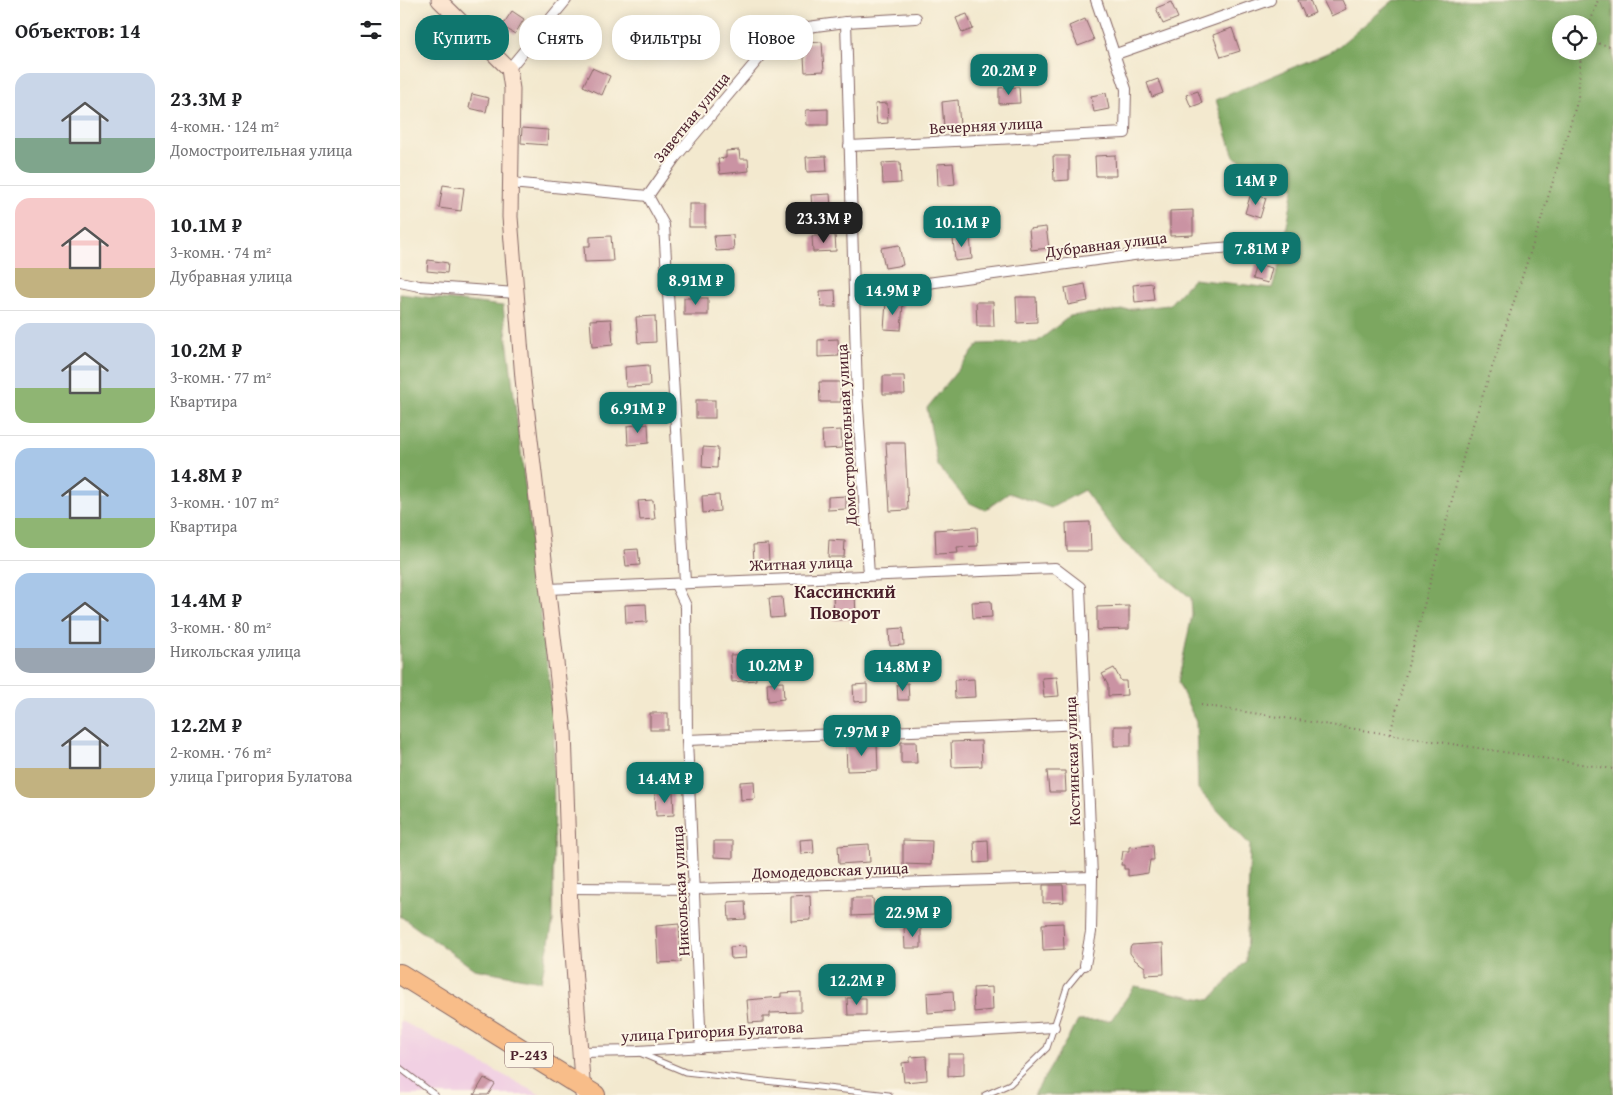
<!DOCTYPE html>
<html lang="ru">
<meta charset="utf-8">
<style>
body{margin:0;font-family:"Gentium Book Plus",serif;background:#f6f6f6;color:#202124;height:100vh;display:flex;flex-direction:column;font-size:19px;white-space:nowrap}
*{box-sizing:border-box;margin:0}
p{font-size:16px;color:#757577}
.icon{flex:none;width:28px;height:28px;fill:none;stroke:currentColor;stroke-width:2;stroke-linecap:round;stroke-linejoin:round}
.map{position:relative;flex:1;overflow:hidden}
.panel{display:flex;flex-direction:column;background:#fff;width:400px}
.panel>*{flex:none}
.guide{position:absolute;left:15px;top:15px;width:475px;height:45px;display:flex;gap:10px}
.controls{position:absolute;left:1152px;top:15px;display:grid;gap:10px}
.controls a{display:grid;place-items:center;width:45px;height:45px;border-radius:50%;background:#fff;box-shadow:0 2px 12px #0003;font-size:25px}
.price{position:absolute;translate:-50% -42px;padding:0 11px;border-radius:10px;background:#0f766e;color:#fff;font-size:16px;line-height:32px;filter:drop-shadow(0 1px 2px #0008)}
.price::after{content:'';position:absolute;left:50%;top:30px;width:15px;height:11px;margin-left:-8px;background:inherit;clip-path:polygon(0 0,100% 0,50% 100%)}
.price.current{background:#222;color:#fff}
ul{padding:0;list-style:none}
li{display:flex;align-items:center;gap:15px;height:125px;padding:0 15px}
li+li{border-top:1px solid #e0e0e0}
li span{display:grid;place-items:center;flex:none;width:140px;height:100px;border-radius:15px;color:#555}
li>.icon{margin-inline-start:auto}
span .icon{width:60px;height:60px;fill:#fffc;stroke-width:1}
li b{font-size:21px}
h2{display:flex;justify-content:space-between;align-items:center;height:60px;padding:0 15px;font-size:21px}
.pill{padding:0 18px;border-radius:20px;background:#fff;box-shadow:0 2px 12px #0003;font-size:18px;line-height:45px}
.pill.current{background:#0f766e;color:#fff}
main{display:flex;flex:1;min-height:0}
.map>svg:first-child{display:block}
.built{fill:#f1d0e3}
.forest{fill:#7ca760;stroke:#636346;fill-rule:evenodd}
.building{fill:#ca93a3}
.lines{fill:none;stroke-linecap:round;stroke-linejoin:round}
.lane-casing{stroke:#856664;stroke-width:7}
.street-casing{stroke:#856664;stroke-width:12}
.secondary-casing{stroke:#856664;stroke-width:17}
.highway-casing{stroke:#856664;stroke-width:22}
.path{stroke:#856664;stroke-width:2;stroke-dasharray:1 4;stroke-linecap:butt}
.lane{stroke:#fff;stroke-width:5}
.street{stroke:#fff;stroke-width:10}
.secondary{stroke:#fce5d0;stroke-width:15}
.highway{stroke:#f8bd89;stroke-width:20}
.labels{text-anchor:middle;stroke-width:4;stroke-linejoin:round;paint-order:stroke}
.shield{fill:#fcf5e5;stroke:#7f5f63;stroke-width:1}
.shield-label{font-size:15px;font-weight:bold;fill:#4a1f2b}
.street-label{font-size:16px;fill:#4a1f2b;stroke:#fcf5e5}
.neighbourhood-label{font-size:18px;font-weight:bold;fill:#4a1f2b;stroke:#fcf5e5}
</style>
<main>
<section class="panel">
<h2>Объектов: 14<svg class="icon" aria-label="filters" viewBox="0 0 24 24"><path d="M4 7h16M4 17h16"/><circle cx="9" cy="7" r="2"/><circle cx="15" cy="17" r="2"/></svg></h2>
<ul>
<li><span style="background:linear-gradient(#c9d6e8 65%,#7fa58c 0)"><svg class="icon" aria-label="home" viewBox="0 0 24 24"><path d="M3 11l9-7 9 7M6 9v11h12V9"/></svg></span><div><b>23.3M ₽</b><p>4-комн. · 124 m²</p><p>Домостроительная улица</p></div></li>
<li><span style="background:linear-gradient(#f6c9c9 70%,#c2b280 0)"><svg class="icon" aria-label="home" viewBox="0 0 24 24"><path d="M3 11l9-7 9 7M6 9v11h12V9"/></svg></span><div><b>10.1M ₽</b><p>3-комн. · 74 m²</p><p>Дубравная улица</p></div></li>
<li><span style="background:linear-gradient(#c9d6e8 65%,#8fb573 0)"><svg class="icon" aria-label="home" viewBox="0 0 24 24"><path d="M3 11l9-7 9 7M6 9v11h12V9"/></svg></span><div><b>10.2M ₽</b><p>3-комн. · 77 m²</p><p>Квартира</p></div></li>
<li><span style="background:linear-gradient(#a9c7e8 70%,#8fb573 0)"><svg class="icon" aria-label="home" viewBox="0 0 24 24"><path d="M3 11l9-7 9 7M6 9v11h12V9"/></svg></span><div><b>14.8M ₽</b><p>3-комн. · 107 m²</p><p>Квартира</p></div></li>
<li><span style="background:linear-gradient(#a9c7e8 75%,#9aa5b1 0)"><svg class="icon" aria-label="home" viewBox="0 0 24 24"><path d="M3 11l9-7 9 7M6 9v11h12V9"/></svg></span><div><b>14.4M ₽</b><p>3-комн. · 80 m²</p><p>Никольская улица</p></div></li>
<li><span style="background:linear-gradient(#c9d6e8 70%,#c2b280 0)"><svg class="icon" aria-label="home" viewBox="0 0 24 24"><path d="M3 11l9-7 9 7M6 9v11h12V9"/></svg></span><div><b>12.2M ₽</b><p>2-комн. · 76 m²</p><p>улица Григория Булатова</p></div></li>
</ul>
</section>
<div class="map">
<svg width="1213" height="1095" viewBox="0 0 1213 1095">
<rect width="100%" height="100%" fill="#fcf5e5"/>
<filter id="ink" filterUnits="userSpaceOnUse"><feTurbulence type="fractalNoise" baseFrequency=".02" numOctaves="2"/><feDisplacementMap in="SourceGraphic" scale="10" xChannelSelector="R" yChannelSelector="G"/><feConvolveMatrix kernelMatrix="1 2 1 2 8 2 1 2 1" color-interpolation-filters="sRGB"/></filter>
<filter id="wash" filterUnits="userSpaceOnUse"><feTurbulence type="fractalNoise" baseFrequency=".0096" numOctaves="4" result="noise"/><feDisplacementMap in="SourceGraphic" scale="20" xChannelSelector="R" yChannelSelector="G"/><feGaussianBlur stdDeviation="1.12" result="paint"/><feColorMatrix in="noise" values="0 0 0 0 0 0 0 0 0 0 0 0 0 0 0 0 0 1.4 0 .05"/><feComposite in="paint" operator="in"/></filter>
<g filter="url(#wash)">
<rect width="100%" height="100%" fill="#f3e9cf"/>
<path class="built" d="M 0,1020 L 141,1095 L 0,1095 Z"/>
<g class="forest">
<path d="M 994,0 L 1213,0 L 1213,1095 L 634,1095 L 678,1021 L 711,1020 L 735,986 L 810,1000 L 846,961 L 850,845 L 798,789 L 796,722 L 778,682 L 792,615 L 791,598 L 723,542 L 684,490 L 651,508 L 609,493 L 585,510 L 568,502 L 538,466 L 527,408 L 579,344 L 637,342 L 670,316 L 769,305 L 793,279 L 872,288 L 880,263 L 894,188 L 834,157 L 816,100 L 934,50 ZM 1161,24 L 1189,24 L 1189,51 L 1161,51 Z"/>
<path d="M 0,294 L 103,306 L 154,721 L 153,922 L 141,981 L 74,969 L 0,916 Z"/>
</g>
<g id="blocks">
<g class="building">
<path d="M 898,0 L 910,0 L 915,13 L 905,17 Z"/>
<path d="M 923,0 L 942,0 L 946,9 L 931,16 Z"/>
<path d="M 771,2 L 778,18 L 763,24 L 756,8 Z"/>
<path d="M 112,11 L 124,19 L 115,34 L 102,26 Z"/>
<path d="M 567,14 L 573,29 L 562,33 L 556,18 Z"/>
<path d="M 169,18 L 181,28 L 174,37 L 162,27 Z"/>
<path d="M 685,19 L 694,40 L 678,46 L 669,26 Z"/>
<path d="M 832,28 L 840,51 L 821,57 L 813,35 Z"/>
<path d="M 422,42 L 424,71 L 405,72 L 403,43 Z"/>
<path d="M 192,68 L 210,76 L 202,95 L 183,86 Z"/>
<path d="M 758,79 L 763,93 L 752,97 L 747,83 Z"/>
<path d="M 619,87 L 620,103 L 599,104 L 599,88 Z"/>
<path d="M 798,91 L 802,103 L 791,107 L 786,95 Z"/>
<path d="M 706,93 L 709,109 L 694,112 L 691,96 Z"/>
<path d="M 72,94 L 89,98 L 86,112 L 69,108 Z"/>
<path d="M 558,100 L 560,125 L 544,127 L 542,102 Z"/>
<path d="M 487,103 L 488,123 L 477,124 L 475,104 Z"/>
<path d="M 428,109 L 428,125 L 407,125 L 406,110 Z"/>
<path d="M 122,128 L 148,130 L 147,145 L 121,143 Z"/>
<path d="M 339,150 L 340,159 L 348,159 L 349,171 L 320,174 L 318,159 L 326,158 L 326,151 Z"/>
<path d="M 715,155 L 716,176 L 696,176 L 695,156 Z"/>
<path d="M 426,156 L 427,171 L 407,172 L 406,157 Z"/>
<path d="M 653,156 L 669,156 L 669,180 L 654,181 Z"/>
<path d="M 500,162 L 501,183 L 483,184 L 482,163 Z"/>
<path d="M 553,163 L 555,184 L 538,186 L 537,164 Z"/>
<path d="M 43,185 L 64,188 L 61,211 L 39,208 Z"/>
<path d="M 851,193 L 866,198 L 860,218 L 845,213 Z"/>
<path d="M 430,194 L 431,208 L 412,209 L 411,195 Z"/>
<rect x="289" y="204" width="16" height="23"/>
<path d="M 793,210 L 793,235 L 770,236 L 770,211 Z"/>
<path d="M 646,227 L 649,248 L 631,250 L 629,229 Z"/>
<path d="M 333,235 L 334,250 L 316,251 L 314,236 Z"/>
<path d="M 435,235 L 436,251 L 413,252 L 412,236 Z"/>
<path d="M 211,236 L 213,261 L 185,262 L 184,246 L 190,246 L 190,237 Z"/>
<path d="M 570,236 L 572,259 L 555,261 L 553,238 Z"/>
<path d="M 499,245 L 503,265 L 485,268 L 481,248 Z"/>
<path d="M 28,260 L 48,263 L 47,273 L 27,271 Z"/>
<path d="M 856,264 L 872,268 L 868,283 L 852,279 Z"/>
<path d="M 752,283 L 754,300 L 735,302 L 733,285 Z"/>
<path d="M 685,284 L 688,301 L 668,305 L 665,288 Z"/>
<path d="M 435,290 L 436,307 L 421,307 L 420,291 Z"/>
<path d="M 616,297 L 636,297 L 637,322 L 617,323 Z"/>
<rect x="284" y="298" width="24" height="17"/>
<path d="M 486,302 L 503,303 L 501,330 L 484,329 Z"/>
<path d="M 576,302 L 593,302 L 594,326 L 577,326 Z"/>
<path d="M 255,316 L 256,342 L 238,343 L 236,317 Z"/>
<path d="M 211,319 L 213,345 L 192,347 L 190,320 Z"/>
<path d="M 438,339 L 439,356 L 418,357 L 418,340 Z"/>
<path d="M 249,365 L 250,386 L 226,387 L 225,367 Z"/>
<path d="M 483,376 L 504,376 L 505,394 L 483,394 Z"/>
<path d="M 419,382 L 440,382 L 441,402 L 420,402 Z"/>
<rect x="296" y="400" width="19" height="18"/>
<path d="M 248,424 L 249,443 L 228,445 L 227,426 Z"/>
<path d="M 441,430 L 442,448 L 423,449 L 422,431 Z"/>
<path d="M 486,443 L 505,443 L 508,510 L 490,511 Z"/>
<path d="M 303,447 L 318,448 L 317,468 L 302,467 Z"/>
<path d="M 319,495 L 320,511 L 303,513 L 302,496 Z"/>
<path d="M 446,496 L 446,509 L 428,510 L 428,497 Z"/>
<path d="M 253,500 L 255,519 L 240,520 L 238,501 Z"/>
<path d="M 690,522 L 691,551 L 667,551 L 666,523 Z"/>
<path d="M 577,527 L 578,546 L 557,547 L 558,553 L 536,554 L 535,530 Z"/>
<path d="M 429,540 L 445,541 L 444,557 L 428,557 Z"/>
<path d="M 368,544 L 369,561 L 354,562 L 353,545 Z"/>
<path d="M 238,549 L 240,565 L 226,566 L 224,550 Z"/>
<path d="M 455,592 L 456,619 L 434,620 L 433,593 Z"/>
<path d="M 382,597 L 384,617 L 371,618 L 369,598 Z"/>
<path d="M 591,601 L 592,617 L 573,618 L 572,602 Z"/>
<path d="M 246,604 L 247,622 L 226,623 L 225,605 Z"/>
<path d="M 729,606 L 729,629 L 697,630 L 697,607 Z"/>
<path d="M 503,628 L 504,645 L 490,646 L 489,629 Z"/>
<path d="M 351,654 L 351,660 L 355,660 L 356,680 L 332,682 L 330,655 Z"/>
<path d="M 714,668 L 721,681 L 726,681 L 727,695 L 708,696 L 708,685 L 702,674 Z"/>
<path d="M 657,677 L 659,696 L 644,697 L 642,678 Z"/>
<path d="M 574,679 L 575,697 L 555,698 L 554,680 Z"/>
<path d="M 383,682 L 384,699 L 368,701 L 367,683 Z"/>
<path d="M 508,683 L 509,700 L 498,700 L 497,684 Z"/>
<path d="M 467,684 L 467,701 L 454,702 L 453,685 Z"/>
<rect x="250" y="713" width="18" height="17"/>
<rect x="714" y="726" width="17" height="20"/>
<path d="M 581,741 L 582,766 L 552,767 L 551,742 Z"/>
<path d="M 501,742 L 516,742 L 517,763 L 501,763 Z"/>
<path d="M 477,743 L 478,770 L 447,771 L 446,744 Z"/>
<path d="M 647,771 L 665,771 L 666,792 L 649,792 Z"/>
<path d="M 354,781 L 355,799 L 341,800 L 340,782 Z"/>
<path d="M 273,792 L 274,815 L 256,816 L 255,793 Z"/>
<path d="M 413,839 L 414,853 L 401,854 L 400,840 Z"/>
<path d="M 503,840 L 532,841 L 531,865 L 503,864 Z"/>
<path d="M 588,840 L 589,862 L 575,863 L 574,841 Z"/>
<path d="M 314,841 L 333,841 L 333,858 L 314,857 Z"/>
<path d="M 469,844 L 470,862 L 439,864 L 438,846 Z"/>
<path d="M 753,845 L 754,860 L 750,860 L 748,873 L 728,876 L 728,869 L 724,869 L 724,865 L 721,865 L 723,851 L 729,851 L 729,847 Z"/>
<path d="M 643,885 L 663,885 L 664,902 L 643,903 Z"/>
<path d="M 410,895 L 411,920 L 391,921 L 391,896 Z"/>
<path d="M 452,898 L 473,898 L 474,915 L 452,916 Z"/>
<path d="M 345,901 L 346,919 L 329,920 L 328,902 Z"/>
<path d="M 663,923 L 664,949 L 643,950 L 642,924 Z"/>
<path d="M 279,924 L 281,962 L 258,963 L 256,926 Z"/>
<path d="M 504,928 L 521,928 L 521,948 L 505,948 Z"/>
<path d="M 763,943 L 764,974 L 745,975 L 745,967 L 735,960 L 730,953 L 730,948 L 732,945 Z"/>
<path d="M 345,946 L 346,958 L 331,959 L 330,947 Z"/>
<path d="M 592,987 L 593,1010 L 574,1012 L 573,988 Z"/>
<path d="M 553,991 L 554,1011 L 528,1013 L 527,993 Z"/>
<path d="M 401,992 L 401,1012 L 370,1013 L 370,1017 L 363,1017 L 363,1022 L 349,1023 L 347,1000 L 381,997 L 381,993 Z"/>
<path d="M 447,998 L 466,998 L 466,1015 L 448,1015 Z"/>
<path d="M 548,1054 L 564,1054 L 564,1075 L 548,1076 Z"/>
<path d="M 526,1056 L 527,1080 L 504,1082 L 502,1063 L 510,1062 L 510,1057 Z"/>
<path d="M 84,1078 L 95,1084 L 88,1095 L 74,1095 Z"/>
</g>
</g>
</g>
<g filter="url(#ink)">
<use href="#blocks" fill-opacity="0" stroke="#856664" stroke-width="1"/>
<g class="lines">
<g class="lane-casing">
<g id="lane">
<path d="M 242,1054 L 285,1072 L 489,1095"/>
<path d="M 0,1068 L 35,1095"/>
<path d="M 585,1095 L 610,1084 L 647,1048 L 667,987 L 685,965"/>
</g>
</g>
<g class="street-casing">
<g id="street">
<path d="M 446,22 L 457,392 L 469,575"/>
<path d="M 716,54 L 870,0"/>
<path d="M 109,69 L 166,0"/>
<path d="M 449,146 L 725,133 L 726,89 L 696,0"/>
<path d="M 111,183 L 248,196 L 274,159 L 366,50 L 385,30 L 446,22 L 516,18"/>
<path d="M 248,196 L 264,225 L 285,582"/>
<path d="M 0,282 L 19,286 L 116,293"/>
<path d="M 454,293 L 741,254 L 873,244"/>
<path d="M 276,585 L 286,606 L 287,740 L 301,1048"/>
<path d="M 148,589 L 655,568 L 680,587 L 692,877 L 691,932 L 685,965"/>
<path d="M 287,740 L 685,724"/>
<path d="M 169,888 L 295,889 L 692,877"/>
<path d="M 181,1052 L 237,1051 L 654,1027"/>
</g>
</g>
<g class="secondary-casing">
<path id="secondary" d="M 39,0 L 109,69 L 112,89 L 110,217 L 123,379 L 164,731 L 170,910 L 183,1095"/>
</g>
<g class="highway-casing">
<path id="highway" d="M 0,974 L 195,1095"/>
</g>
<g class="path">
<path d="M 1189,26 L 1198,0"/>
<path d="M 1189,41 L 1213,47"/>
<path d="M 801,705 L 1213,769"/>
<path d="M 990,734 L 1067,443 L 1143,214 L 1178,99 L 1181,51"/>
</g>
<use href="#lane" class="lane"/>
<use href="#street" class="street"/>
<use href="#secondary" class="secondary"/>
<use href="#highway" class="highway"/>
</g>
</g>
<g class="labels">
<rect class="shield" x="105" y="1042.5" width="48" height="25" rx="4"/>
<g class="shield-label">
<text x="129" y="1060">Р-243</text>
</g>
<g class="street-label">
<text transform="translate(291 117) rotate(-51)" y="6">Заветная улица</text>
<text transform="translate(586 125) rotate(-3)" y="6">Вечерняя улица</text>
<text transform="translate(706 244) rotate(-7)" y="6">Дубравная улица</text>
<text transform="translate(446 435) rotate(-93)" y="6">Домостроительная улица</text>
<text transform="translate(401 563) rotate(-2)" y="6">Житная улица</text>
<text transform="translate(672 761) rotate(-92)" y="6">Костинская улица</text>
<text transform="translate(430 870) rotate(-2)" y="6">Домодедовская улица</text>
<text transform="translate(280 891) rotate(-93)" y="6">Никольская улица</text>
<text transform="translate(312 1031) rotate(-3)" y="6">улица Григория Булатова</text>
</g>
<g class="neighbourhood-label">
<text x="445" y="598">Кассинский<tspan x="445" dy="21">Поворот</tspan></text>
</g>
</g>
</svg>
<div class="controls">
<a><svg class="icon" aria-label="locate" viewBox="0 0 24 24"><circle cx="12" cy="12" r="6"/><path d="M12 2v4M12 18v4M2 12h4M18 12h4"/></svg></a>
</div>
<b class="price" style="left:609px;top:96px">20.2M ₽</b>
<b class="price" style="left:856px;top:206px">14M ₽</b>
<b class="price current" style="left:424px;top:244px">23.3M ₽</b>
<b class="price" style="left:562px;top:248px">10.1M ₽</b>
<b class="price" style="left:862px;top:274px">7.81M ₽</b>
<b class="price" style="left:296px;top:306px">8.91M ₽</b>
<b class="price" style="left:493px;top:316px">14.9M ₽</b>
<b class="price" style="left:238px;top:434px">6.91M ₽</b>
<b class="price" style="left:375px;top:691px">10.2M ₽</b>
<b class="price" style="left:503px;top:692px">14.8M ₽</b>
<b class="price" style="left:462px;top:757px">7.97M ₽</b>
<b class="price" style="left:265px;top:804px">14.4M ₽</b>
<b class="price" style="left:513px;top:938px">22.9M ₽</b>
<b class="price" style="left:457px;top:1006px">12.2M ₽</b>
<div class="guide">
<a class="pill current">Купить</a>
<a class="pill">Снять</a>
<a class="pill">Фильтры</a>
<a class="pill">Новое</a>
</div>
</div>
</main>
